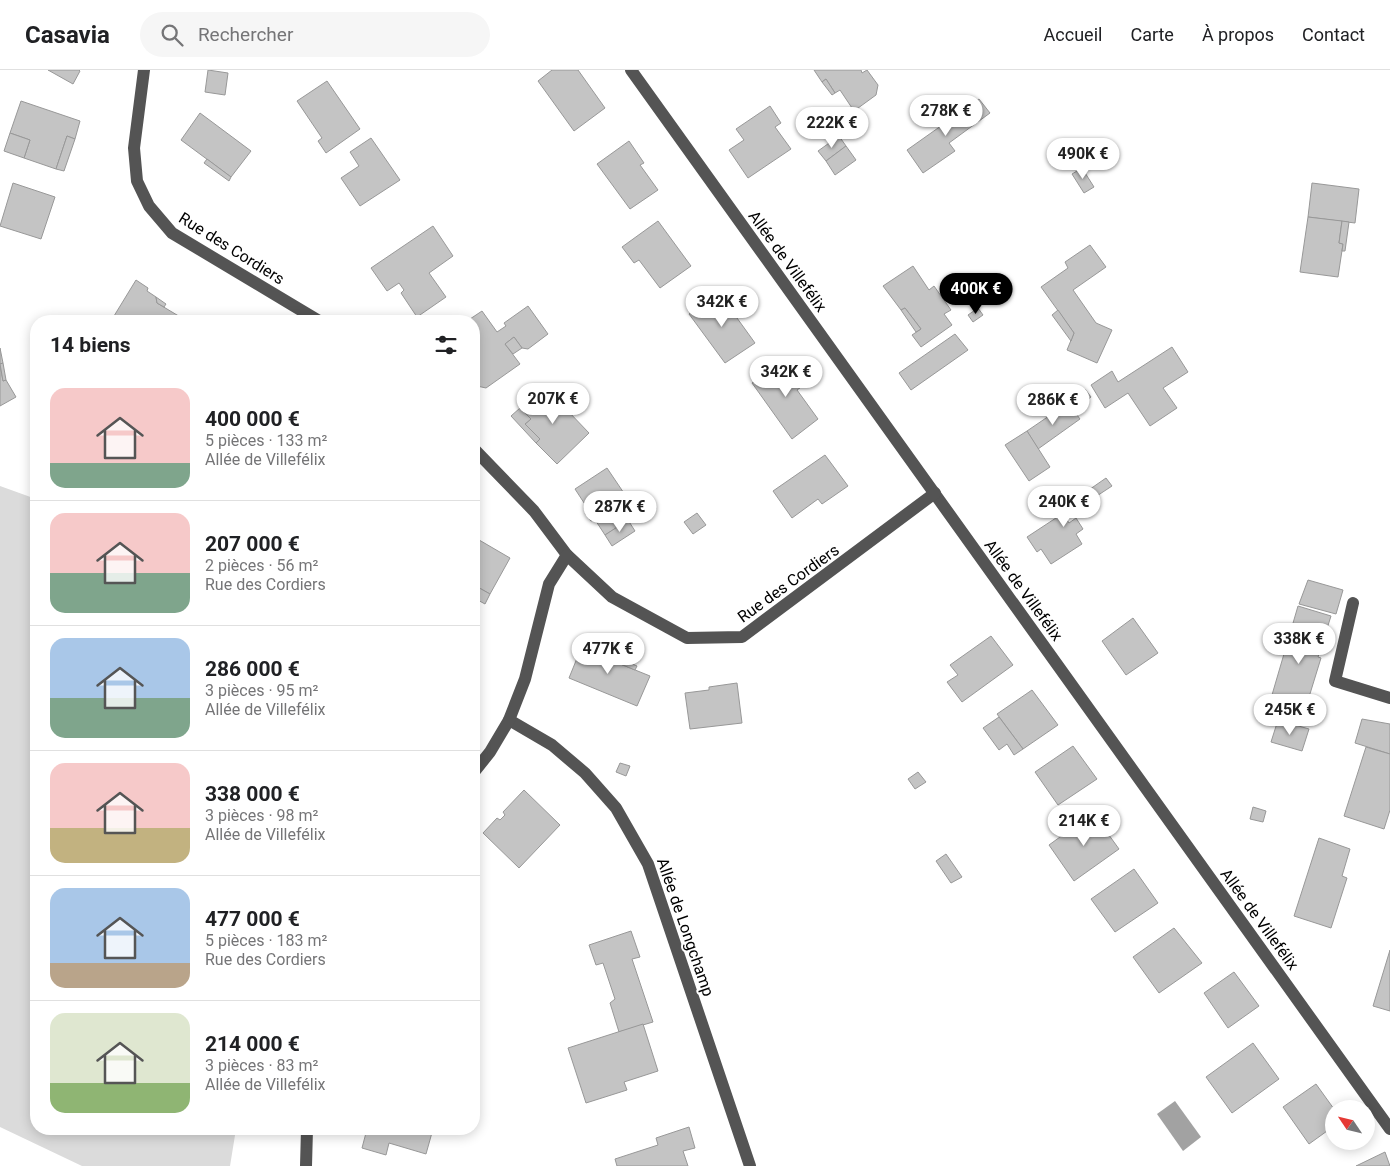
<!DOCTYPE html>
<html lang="fr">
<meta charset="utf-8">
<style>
body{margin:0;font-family:Roboto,sans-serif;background:#f6f6f6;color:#202124;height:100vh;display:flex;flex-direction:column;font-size:19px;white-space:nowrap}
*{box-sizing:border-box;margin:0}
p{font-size:16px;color:#757577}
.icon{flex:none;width:28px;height:28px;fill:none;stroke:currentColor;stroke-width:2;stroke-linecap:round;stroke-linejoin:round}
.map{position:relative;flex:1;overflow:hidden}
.details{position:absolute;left:30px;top:245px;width:450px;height:820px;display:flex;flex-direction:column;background:#fff;border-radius:20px;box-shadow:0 2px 12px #0003}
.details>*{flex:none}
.needle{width:32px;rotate:305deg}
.controls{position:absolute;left:1325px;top:1030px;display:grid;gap:10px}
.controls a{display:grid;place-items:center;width:50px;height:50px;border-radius:50%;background:#fff;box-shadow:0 2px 12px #0003;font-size:25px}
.price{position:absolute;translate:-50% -42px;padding:0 11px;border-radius:18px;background:#fff;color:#222;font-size:16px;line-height:32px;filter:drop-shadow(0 1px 2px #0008)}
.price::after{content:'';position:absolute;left:50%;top:30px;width:15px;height:11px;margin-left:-8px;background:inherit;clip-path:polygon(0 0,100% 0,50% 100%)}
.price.on{background:#000;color:#fff}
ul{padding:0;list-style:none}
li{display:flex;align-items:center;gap:15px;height:125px;padding:0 20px}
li+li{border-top:1px solid #e0e0e0}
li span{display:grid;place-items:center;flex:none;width:140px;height:100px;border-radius:15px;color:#555}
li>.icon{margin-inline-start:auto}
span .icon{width:60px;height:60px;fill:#fffc;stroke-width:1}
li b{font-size:21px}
h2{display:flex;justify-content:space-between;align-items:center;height:60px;padding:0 20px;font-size:21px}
header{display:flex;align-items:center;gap:30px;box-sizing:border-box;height:70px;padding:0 25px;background:#fff;border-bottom:1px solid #e0e0e0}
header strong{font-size:24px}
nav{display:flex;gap:28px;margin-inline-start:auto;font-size:18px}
.search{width:350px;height:45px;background:#f6f6f6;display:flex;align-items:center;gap:12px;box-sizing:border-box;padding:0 18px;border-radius:28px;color:#757577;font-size:19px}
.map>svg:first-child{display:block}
.green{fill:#dbdbdb}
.water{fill:#a2a2a2}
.building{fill:#c4c4c4;stroke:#989898}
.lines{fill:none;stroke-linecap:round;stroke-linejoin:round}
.minor{stroke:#545454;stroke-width:12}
.labels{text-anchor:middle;stroke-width:4;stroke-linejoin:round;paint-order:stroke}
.street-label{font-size:16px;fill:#000;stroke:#fff}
</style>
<header>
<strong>Casavia</strong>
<div class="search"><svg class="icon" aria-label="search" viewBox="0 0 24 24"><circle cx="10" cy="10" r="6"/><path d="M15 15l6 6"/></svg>Rechercher</div>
<nav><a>Accueil</a><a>Carte</a><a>À propos</a><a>Contact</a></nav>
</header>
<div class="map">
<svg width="1390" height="1096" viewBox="0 0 1390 1096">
<rect width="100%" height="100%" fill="#fff"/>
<path class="green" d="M 0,416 L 36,429 L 36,1059 L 236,1059 L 230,1096 L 82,1096 L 0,1057 Z"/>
<path class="water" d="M 1175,1031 L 1201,1067 L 1183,1081 L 1157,1044 Z"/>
<g class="building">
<path d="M 48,0 L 79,0 L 80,1 L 73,14 Z"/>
<path d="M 208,0 L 228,3 L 225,25 L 205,22 Z"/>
<path d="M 552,0 L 578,0 L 605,38 L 574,61 L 538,11 Z"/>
<path d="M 814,0 L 861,0 L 862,3 L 867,0 L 878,15 L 876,25 L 854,41 L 840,20 L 835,23 L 826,9 L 822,12 Z"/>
<path d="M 826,9 L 835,23 L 832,25 L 822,12 Z"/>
<path d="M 327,11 L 360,59 L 326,83 L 318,71 L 322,68 L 297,31 Z"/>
<path d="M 979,29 L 990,43 L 949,73 L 955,81 L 923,103 L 907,80 Z"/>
<path d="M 21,31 L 80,51 L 75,69 L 67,66 L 56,99 L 24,88 L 30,70 L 10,63 Z"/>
<path d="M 770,36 L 781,53 L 775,57 L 791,79 L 748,108 L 729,80 L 744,70 L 736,59 Z"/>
<path d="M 200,43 L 251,81 L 231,107 L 181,70 Z"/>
<path d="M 10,63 L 30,70 L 24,88 L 4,81 Z"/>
<path d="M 67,66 L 75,69 L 64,101 L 56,99 Z"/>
<path d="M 839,66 L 846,76 L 826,91 L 818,81 Z"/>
<path d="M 371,68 L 400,110 L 360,136 L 341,108 L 359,96 L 350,82 Z"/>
<path d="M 629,71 L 644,93 L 640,95 L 658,120 L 630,139 L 597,94 Z"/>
<path d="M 846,76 L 856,90 L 835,105 L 826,91 Z"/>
<path d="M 207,89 L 231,107 L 229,111 L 204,93 Z"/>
<path d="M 1082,98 L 1094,117 L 1084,123 L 1072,104 Z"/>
<path d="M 13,113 L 55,127 L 41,169 L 0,156 Z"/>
<path d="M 1312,113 L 1359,119 L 1355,153 L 1308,147 Z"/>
<path d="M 1308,147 L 1342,151 L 1339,173 L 1343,174 L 1338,207 L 1300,202 Z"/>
<path d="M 658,151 L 691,196 L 660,218 L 639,190 L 634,193 L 622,177 Z"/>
<path d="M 1342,151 L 1349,152 L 1345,181 L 1342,181 L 1343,174 L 1339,173 Z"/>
<path d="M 433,156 L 453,186 L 429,203 L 446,227 L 417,247 L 401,223 L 404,220 L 399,213 L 387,221 L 371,198 Z"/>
<path d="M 1090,175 L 1106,197 L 1073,220 L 1096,253 L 1112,260 L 1097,293 L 1067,280 L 1074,263 L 1041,217 L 1068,198 L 1065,192 Z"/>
<path d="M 913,196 L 929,220 L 934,216 L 951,240 L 944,244 L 952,255 L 921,277 L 912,265 L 921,259 L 905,238 L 901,240 L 883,216 Z"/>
<path d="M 136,210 L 148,218 L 147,221 L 156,227 L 157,233 L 187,251 L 123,251 L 114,246 Z"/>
<path d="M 719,223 L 755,273 L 725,293 L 689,244 Z"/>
<path d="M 156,227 L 166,234 L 164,237 L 157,233 Z"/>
<path d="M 528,236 L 548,264 L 528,279 L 522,278 L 514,267 L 505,274 L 520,294 L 486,318 L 477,316 L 474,312 L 474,298 L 477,295 L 474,290 L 474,251 L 467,251 L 482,241 L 497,262 L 506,256 L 504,253 Z"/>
<path d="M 905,238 L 921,259 L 916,262 L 901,240 Z"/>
<path d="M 978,238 L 983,245 L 973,252 L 968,245 Z"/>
<path d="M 1058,240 L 1074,263 L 1071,271 L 1052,245 Z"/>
<path d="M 955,264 L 968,280 L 911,320 L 899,303 Z"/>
<path d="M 514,267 L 522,278 L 513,284 L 505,274 Z"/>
<path d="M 1172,277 L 1188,302 L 1163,318 L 1177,338 L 1150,356 L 1128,323 L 1105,338 L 1091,315 L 1112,301 L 1118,312 Z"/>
<path d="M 0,278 L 3,293 L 0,294 L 3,311 L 6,310 L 16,327 L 0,336 Z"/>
<path d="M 786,289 L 804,315 L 797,320 L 818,349 L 792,369 L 752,313 Z"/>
<path d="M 3,293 L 6,310 L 3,311 L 0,294 Z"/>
<path d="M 544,316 L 589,363 L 557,394 L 536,373 L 540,369 L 525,354 L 531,349 L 520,338 Z"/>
<path d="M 1085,319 L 1091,327 L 1081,335 L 1075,326 Z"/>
<path d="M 1068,333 L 1080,349 L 1038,379 L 1027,361 Z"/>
<path d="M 520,338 L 531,349 L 525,354 L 540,369 L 536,373 L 511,346 Z"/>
<path d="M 1027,361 L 1050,397 L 1029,411 L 1005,375 Z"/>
<path d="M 825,385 L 848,416 L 822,434 L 818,429 L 792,448 L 773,421 Z"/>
<path d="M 607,398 L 638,444 L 605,465 L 575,419 Z"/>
<path d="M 1106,408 L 1112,416 L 1065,447 L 1069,453 L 1076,448 L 1083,459 L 1076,464 L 1082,474 L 1051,494 L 1041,479 L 1037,482 L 1027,467 L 1062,444 L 1060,440 Z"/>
<path d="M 589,440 L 595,449 L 591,451 L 585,443 Z"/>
<path d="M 697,443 L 706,455 L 693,464 L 684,452 Z"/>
<path d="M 628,450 L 635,461 L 612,476 L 605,465 Z"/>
<path d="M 474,467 L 510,488 L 490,524 L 474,515 Z"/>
<path d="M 1308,510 L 1343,520 L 1336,544 L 1299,534 Z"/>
<path d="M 474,515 L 490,524 L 485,534 L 474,528 Z"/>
<path d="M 1298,536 L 1331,546 L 1318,587 L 1321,588 L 1301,653 L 1267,642 Z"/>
<path d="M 1133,548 L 1158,583 L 1126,605 L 1102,571 Z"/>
<path d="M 991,566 L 1013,595 L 962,632 L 947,612 L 958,605 L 950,595 Z"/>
<path d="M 584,571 L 611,582 L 608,589 L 650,606 L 637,636 L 569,608 Z"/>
<path d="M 610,584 L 637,596 L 635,600 L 608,589 Z"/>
<path d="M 737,613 L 742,653 L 690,659 L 685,623 L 709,620 L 709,617 Z"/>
<path d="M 1032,620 L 1058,655 L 1023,679 L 997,644 Z"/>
<path d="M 999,647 L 1023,679 L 1014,685 L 1007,674 L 999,680 L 983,658 Z"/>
<path d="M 1362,649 L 1390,654 L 1390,684 L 1355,673 Z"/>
<path d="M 1278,650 L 1309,659 L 1302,681 L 1271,672 Z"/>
<path d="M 1073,676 L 1097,709 L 1058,735 L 1035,702 Z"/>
<path d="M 1366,677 L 1390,684 L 1390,740 L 1384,759 L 1344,746 Z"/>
<path d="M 620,693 L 630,696 L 626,706 L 616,702 Z"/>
<path d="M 918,702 L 926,712 L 915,719 L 908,709 Z"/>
<path d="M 524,720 L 560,755 L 519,798 L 483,763 L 497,748 L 500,750 L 505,745 L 503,742 Z"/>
<path d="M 1253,737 L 1266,741 L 1263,752 L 1250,749 Z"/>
<path d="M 1093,743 L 1119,779 L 1074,811 L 1049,775 Z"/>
<path d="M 1319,768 L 1350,779 L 1342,806 L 1347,808 L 1331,858 L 1294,846 Z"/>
<path d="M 946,784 L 962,807 L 951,813 L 936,791 Z"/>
<path d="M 1134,799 L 1158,833 L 1115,862 L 1091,829 Z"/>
<path d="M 1174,858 L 1202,893 L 1159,923 L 1133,887 Z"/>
<path d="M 631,861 L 640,887 L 632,889 L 653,952 L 619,962 L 610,933 L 615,929 L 603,893 L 596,895 L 589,875 Z"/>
<path d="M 1390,880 L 1390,941 L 1373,936 Z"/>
<path d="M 1234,902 L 1259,936 L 1228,958 L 1204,923 Z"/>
<path d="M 643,954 L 658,1001 L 624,1012 L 627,1020 L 586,1033 L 568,978 Z"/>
<path d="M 1253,973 L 1279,1009 L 1232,1043 L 1206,1007 Z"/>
<path d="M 1316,1014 L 1334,1039 L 1334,1056 L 1309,1074 L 1283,1037 Z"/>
<path d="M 689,1057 L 695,1078 L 683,1081 L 688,1096 L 617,1096 L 615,1089 L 658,1075 L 656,1068 Z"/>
<path d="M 367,1059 L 433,1059 L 426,1084 L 389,1073 L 386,1085 L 362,1078 Z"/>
<path d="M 1385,1082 L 1390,1096 L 1356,1096 Z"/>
</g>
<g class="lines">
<g class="minor">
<path d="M 144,0 L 134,78 L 137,111 L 149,136 L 172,163 L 319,251"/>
<path d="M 631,0 L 1390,1059"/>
<path d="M 474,379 L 534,441 L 567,485 L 612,527 L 687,568 L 742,567 L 935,423"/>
<path d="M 1353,533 L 1335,611 L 1390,628"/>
<path d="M 509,650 L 552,675 L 585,703 L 616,738 L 648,794 L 750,1096"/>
<path d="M 474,702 L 490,682 L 509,650 L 525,609 L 549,514 L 567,485"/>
<path d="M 306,1096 L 307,1059"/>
</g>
</g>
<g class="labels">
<g class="street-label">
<text transform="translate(232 178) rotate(32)" y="6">Rue des Cordiers</text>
<text transform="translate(788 191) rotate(54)" y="6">Allée de Villefélix</text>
<text transform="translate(788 513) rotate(-36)" y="6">Rue des Cordiers</text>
<text transform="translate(1024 520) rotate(54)" y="6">Allée de Villefélix</text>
<text transform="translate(1260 849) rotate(54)" y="6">Allée de Villefélix</text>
<text transform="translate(686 857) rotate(71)" y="6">Allée de Longchamp</text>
</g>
</g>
</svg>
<div class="controls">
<a><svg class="needle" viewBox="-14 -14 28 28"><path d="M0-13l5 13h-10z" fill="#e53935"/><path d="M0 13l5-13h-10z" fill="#757577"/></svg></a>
</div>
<b class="price" style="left:946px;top:67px">278K €</b>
<b class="price" style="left:832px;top:79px">222K €</b>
<b class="price" style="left:1083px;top:110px">490K €</b>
<b class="price on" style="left:976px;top:245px">400K €</b>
<b class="price" style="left:722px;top:258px">342K €</b>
<b class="price" style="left:786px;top:328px">342K €</b>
<b class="price" style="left:553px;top:355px">207K €</b>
<b class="price" style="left:1053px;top:356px">286K €</b>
<b class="price" style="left:1064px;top:458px">240K €</b>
<b class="price" style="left:620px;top:463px">287K €</b>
<b class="price" style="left:1299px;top:595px">338K €</b>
<b class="price" style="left:608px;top:605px">477K €</b>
<b class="price" style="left:1290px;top:666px">245K €</b>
<b class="price" style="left:1084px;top:777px">214K €</b>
<section class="details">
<h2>14 biens<svg class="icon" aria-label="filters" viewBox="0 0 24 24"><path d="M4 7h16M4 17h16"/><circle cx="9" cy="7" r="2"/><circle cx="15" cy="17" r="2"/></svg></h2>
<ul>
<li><span style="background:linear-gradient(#f6c9c9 75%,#7fa58c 0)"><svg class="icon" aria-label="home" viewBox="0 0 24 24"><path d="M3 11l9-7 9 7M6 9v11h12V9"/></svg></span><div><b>400 000 €</b><p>5 pièces · 133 m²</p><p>Allée de Villefélix</p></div></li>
<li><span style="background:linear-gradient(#f6c9c9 60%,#7fa58c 0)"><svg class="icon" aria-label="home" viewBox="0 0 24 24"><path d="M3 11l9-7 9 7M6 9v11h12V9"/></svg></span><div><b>207 000 €</b><p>2 pièces · 56 m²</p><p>Rue des Cordiers</p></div></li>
<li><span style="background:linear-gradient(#a9c7e8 60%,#7fa58c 0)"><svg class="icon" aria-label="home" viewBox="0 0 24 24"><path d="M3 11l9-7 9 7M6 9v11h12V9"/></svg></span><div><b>286 000 €</b><p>3 pièces · 95 m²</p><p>Allée de Villefélix</p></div></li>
<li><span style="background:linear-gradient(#f6c9c9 65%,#c2b280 0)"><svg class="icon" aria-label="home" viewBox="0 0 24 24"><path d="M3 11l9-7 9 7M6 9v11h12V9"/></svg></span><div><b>338 000 €</b><p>3 pièces · 98 m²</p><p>Allée de Villefélix</p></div></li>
<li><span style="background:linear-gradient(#a9c7e8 75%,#b9a48a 0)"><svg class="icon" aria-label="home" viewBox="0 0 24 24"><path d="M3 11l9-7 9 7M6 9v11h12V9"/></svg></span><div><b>477 000 €</b><p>5 pièces · 183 m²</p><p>Rue des Cordiers</p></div></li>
<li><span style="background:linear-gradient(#dfe7d0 70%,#8fb573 0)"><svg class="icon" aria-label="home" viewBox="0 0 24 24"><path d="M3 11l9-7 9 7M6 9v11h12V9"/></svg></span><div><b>214 000 €</b><p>3 pièces · 83 m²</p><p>Allée de Villefélix</p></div></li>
</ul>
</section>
</div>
